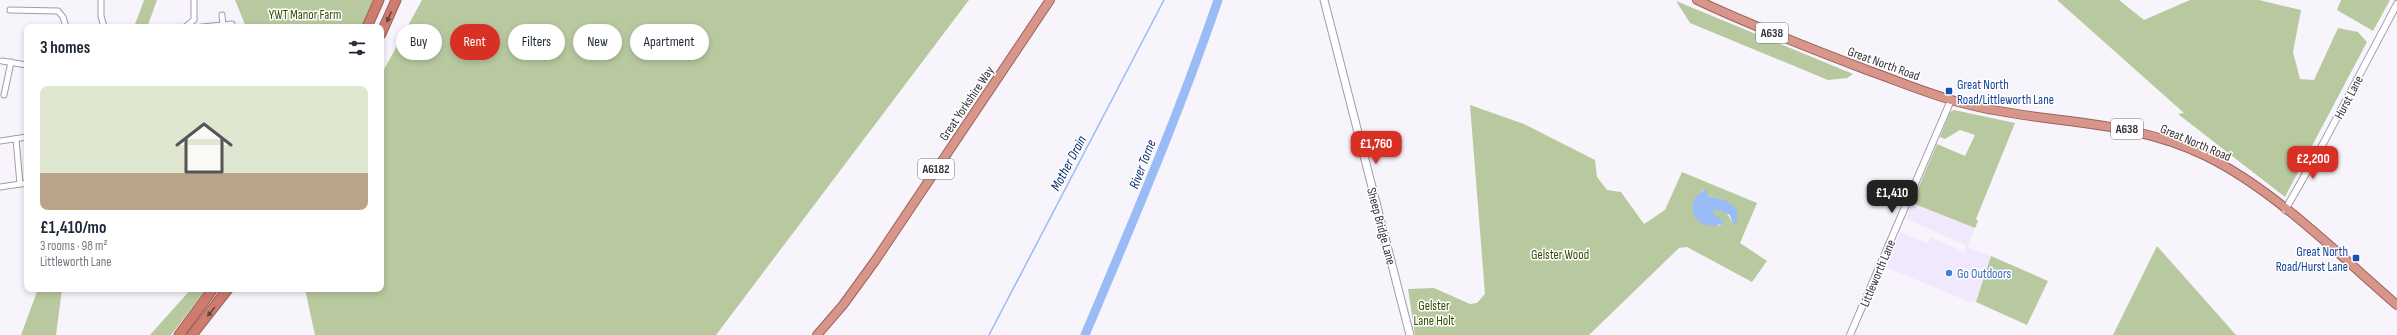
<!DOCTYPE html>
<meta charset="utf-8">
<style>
body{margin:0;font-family:"Sofia Sans Condensed",sans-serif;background:#f2f2f3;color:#1f2937;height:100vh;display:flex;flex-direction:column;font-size:15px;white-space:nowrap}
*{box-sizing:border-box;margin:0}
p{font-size:13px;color:#747a83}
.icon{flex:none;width:22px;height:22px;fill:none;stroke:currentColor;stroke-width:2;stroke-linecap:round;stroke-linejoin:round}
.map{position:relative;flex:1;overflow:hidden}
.drawer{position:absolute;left:24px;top:24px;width:360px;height:268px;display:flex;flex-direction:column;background:#fff;border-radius:8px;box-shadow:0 2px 6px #0003}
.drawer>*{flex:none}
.top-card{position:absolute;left:396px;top:24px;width:380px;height:36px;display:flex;gap:8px}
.price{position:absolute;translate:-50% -34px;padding:0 9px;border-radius:8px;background:#d93025;color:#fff;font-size:13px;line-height:26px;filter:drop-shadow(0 1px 2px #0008)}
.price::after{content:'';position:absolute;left:50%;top:24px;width:12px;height:9px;margin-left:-6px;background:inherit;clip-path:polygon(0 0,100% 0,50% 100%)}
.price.active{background:#222;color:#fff}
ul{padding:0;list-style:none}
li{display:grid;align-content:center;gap:8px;height:212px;padding:0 16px}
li+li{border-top:1px solid #e0e1e3}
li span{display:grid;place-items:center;height:124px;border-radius:8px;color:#555}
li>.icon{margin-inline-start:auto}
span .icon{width:72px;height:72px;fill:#fffc;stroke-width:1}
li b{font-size:17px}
h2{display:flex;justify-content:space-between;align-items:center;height:48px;padding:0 16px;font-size:17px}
.tag{padding:0 14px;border-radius:18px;background:#fff;box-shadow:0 2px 6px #0003;font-size:14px;line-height:36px}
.tag.active{background:#d93025;color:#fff}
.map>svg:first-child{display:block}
.built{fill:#f2e8fe}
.green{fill:#b8c99f;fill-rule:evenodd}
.water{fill:#99bbf6}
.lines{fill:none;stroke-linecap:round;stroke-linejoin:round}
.stream{stroke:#99bbf6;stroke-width:1.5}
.river{stroke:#99bbf6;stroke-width:9}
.minor-casing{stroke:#a39aad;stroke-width:7}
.tertiary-casing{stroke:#a39aad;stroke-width:8}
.secondary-casing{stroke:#a39aad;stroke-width:9}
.trunk-casing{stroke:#9a625c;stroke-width:10}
.motorway-casing{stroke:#9a625c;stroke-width:11}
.minor{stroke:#fff;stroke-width:5}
.tertiary{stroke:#fff;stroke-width:6}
.secondary{stroke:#fff;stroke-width:7}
.trunk{stroke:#d8968a;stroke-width:8}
.motorway{stroke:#cf7c6d;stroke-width:9}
.oneway{fill:#5d4548}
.transit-dot{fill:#1a4fb4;stroke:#fff;stroke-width:1.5}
.shop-dot{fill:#3f7fe0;stroke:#fff;stroke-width:1.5}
.labels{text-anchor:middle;stroke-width:3;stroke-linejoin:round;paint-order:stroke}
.shield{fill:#fff;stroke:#737076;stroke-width:1}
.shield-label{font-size:12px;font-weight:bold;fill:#37333b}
.park-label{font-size:13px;fill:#344900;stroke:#fff}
.street-label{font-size:13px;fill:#37333b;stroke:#fff}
.transit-label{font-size:13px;fill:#164399;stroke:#fff;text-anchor:start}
.shop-label{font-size:13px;fill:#366cbe;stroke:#fff;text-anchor:start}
.water-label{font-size:14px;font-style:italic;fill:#082d6f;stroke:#fff}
</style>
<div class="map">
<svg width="2397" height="335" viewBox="0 0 2397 335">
<rect width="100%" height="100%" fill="#f8f4fc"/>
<path class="built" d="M 1912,203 L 1975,228 L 1968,247 L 1991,256 L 1976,302 L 1970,302 L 1885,267 L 1900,232 L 1927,243 L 1930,237 L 1964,252 L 1966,245 L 1906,219 Z"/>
<g class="green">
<path d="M 144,0 L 157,0 L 148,25 L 134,27 Z"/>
<path d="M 235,0 L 375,0 L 362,27 L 246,27 Z"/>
<path d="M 422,0 L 969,0 L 716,335 L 315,335 L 305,289 L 381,289 L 381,75 Z"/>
<path d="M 2057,0 L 2119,0 L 2144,20 L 2190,0 L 2259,0 L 2301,10 L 2293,52 L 2300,79 L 2314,80 L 2338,28 L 2358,32 L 2367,42 L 2285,197 L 2178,114 L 2184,113 Z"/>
<path d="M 2341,0 L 2390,0 L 2373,31 L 2337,10 Z"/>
<path d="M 1676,1 L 1853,74 L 1847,78 L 1828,80 L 1690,23 Z"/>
<path d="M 1470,105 L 1524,124 L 1595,160 L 1597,177 L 1607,190 L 1621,192 L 1644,224 L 1665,210 L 1682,172 L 1757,203 L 1740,243 L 1767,261 L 1752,282 L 1687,247 L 1679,248 L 1589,335 L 1415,335 L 1408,289 L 1434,288 L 1470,304 L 1477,303 L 1485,294 ZM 1704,189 L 1708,196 L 1725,200 L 1733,224 C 1728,214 1727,211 1715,209 L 1712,213 L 1723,222 L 1719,226 L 1694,213 C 1692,201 1696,197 1704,189 Z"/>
<path d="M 1954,110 L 2015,123 L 1976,219 L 1978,221 L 1975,228 L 1912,203 L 1937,144 L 1965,156 L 1975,135 L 1960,130 L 1945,139 L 1940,137 L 1950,112 Z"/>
<path d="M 2157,246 L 2236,335 L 2113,335 Z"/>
<path d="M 1991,256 L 2048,281 L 2027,325 L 1976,302 Z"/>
<path d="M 38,289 L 62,289 L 56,335 L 21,335 Z"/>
<path d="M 191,289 L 206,289 L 171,335 L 150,335 Z"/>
</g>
<path class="water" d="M 1705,189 L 1708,196 L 1725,200 L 1737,209 L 1737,223 L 1733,224 L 1730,215 L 1715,209 L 1713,213 L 1724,222 C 1708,234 1684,216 1695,198 C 1697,194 1702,192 1705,189 Z"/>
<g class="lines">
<path class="stream" d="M 989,335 L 1164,0"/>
<path class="river" d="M 1085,335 C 1132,224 1179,114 1218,0"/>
<g class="minor-casing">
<g id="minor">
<path d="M 101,0 L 101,16 L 104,27"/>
<path d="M 10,10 L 58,11 L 63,17 L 66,27"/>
<path d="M 222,15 L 223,25"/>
<path d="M 185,27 L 194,20 L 194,0"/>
<path d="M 202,27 L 232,24"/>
<path d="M 2,61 L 27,65"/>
<path d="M 4,95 L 11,62"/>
<path d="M 16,139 L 20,184"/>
<path d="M 0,141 L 27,137"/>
<path d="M 0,187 L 27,183"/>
</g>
</g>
<g class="tertiary-casing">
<g id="tertiary">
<path d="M 2285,210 L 2324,142 L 2397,4"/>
<path d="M 1850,335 L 1951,100"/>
</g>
</g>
<g class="secondary-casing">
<path id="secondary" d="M 1324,0 L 1410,335"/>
</g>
<g class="trunk-casing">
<g id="trunk">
<path d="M 1697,0 C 1752,26 1809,48 1867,70 C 1901,82 1935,97 1970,105 C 2051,125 2129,118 2206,156 C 2275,190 2339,255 2397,305"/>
<path d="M 817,335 L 843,305 L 875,261 L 1050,0"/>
</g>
</g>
<g class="motorway-casing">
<g id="motorway">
<path d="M 367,27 L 379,0"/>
<path d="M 381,34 L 396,0"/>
<path d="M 179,335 L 213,289"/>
<path d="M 192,335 L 228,289"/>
</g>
</g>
<use href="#minor" class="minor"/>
<use href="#tertiary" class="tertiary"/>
<use href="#secondary" class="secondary"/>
<use href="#trunk" class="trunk"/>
<use href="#motorway" class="motorway"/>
</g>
<defs><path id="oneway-solid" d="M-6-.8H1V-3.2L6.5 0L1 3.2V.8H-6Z"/></defs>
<g class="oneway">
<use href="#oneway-solid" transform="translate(389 17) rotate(114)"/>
<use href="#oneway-solid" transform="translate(211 312) rotate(129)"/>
</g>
<g class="transit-dot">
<rect x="1945" y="87" width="8" height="8" rx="2"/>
<rect x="2352" y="254" width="8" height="8" rx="2"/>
</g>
<circle class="shop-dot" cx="1949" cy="273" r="4"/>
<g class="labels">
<g class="shield">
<rect x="1756" y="23" width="32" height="20" rx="3"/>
<rect x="2111" y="119" width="32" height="20" rx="3"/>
<rect x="918" y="159" width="36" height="20" rx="3"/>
</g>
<g class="shield-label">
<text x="1772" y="37">A638</text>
<text x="2127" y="133">A638</text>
<text x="936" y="173">A6182</text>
</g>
<g class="park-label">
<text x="305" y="19">YWT Manor Farm</text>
<text x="1560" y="259">Gelster Wood</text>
<text x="1434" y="310">Gelster<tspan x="1434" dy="15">Lane Holt</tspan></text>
</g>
<g class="street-label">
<text transform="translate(1884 63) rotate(20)" y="5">Great North Road</text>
<text transform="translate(2348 97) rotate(-62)" y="5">Hurst Lane</text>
<text transform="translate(966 103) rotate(-56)" y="5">Great Yorkshire Way</text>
<text transform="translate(2196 142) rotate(23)" y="5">Great North Road</text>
<text transform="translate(1382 226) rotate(75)" y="5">Sheep Bridge Lane</text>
<text transform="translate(1877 273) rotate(-67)" y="5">Littleworth Lane</text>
</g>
<g class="transit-label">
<text x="1957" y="89">Great North<tspan x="1957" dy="15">Road/Littleworth Lane</tspan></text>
<text x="2348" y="256" text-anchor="end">Great North<tspan x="2348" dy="15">Road/Hurst Lane</tspan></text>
</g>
<g class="shop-label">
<text x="1957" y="278">Go Outdoors</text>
</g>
<g class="water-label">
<text transform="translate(1068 163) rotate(-62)" y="5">Mother Drain</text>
<text transform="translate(1142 164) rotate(-69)" y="5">River Torne</text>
</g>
</g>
</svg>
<b class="price" style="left:1376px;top:165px">£1,760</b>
<b class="price" style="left:2313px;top:180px">£2,200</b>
<b class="price active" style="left:1892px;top:214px">£1,410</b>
<div class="top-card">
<a class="tag">Buy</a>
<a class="tag active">Rent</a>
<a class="tag">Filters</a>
<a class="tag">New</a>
<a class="tag">Apartment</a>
</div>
<section class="drawer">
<h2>3 homes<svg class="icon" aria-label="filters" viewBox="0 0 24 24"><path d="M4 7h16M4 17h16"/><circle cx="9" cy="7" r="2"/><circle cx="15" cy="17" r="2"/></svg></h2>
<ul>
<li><span style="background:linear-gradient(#dfe7d0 70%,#b9a48a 0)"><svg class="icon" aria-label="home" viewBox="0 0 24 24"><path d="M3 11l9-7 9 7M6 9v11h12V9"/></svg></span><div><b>£1,410/mo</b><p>3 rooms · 98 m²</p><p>Littleworth Lane</p></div></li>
</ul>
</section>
</div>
